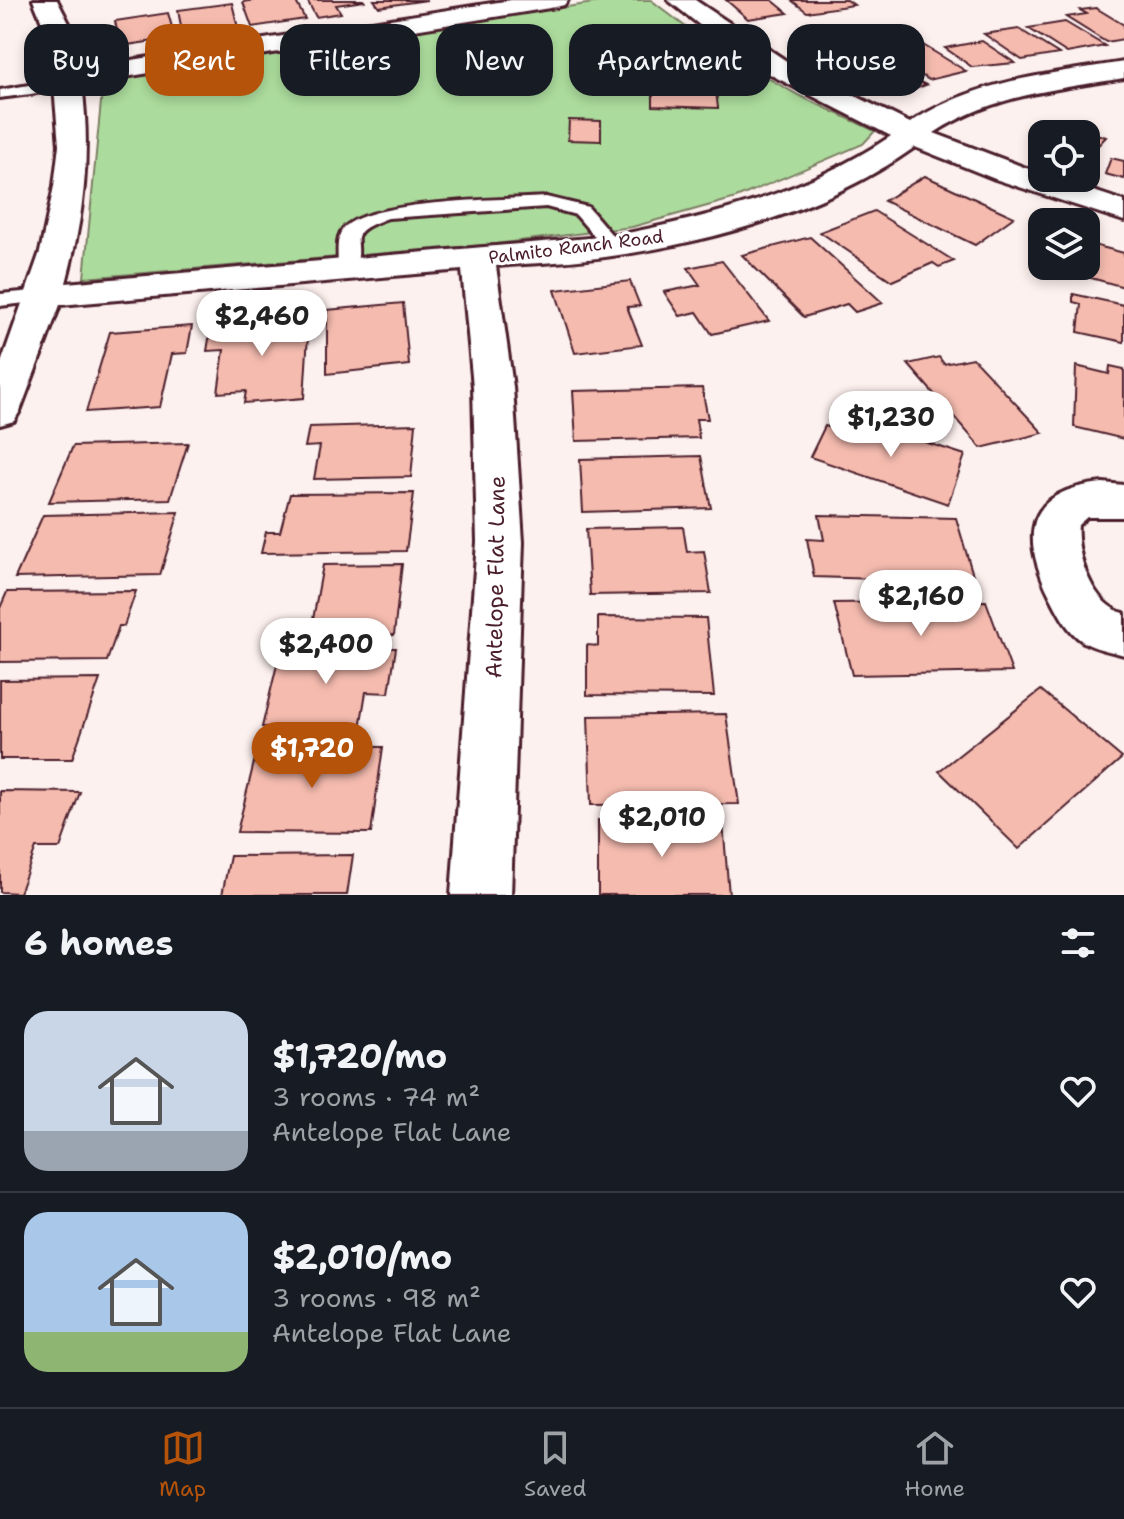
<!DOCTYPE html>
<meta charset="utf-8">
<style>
body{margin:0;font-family:"Shantell Sans",sans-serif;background:#242831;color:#f1f3f6;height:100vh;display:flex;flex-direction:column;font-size:30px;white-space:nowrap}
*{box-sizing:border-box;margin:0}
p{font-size:26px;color:#9ea1a6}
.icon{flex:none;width:44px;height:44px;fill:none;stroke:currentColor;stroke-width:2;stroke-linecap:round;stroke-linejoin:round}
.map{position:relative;height:895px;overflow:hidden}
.panel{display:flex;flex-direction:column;background:#171b24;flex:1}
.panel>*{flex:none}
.banner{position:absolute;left:24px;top:24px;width:1076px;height:72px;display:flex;gap:16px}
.fabs{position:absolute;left:1028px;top:120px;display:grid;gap:16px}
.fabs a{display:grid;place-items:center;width:72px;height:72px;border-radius:16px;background:#171b24;box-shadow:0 4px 12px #0003;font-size:40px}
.price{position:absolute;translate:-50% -68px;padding:0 18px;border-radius:28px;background:#fff;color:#222;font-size:26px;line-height:52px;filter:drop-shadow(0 2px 4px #0008)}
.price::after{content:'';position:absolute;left:50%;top:48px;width:24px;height:18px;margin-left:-12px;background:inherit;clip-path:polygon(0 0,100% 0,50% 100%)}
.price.current{background:#b45309;color:#fff}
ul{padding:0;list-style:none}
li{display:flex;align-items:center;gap:24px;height:200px;padding:0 24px}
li+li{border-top:2px solid #363941}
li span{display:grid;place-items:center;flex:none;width:224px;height:160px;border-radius:24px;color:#555}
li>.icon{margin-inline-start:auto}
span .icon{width:96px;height:96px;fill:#fffc;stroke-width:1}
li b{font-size:34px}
h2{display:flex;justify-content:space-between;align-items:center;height:96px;padding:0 24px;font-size:34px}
.pill{padding:0 28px;border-radius:24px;background:#171b24;box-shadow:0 4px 12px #0003;font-size:28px;line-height:72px}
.pill.current{background:#b45309;color:#fff}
.menu{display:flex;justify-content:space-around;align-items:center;height:112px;border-top:2px solid #363941;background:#171b24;font-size:22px;color:#9ea1a6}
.menu a{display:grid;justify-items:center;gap:4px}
.menu .current{color:#b45309}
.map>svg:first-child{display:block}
.green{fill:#acdc9d;stroke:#7b7e64;stroke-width:2}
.building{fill:#f5bbaf;stroke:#4a1f2b;stroke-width:2}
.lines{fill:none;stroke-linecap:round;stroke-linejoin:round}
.lane-casing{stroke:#4a1f2b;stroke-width:6}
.street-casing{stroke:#4a1f2b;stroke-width:6}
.lane{fill:#fff;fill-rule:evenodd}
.street{fill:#fff;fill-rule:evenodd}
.labels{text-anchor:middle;stroke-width:6;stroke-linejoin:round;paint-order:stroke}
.far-street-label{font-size:18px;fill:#4a1f2b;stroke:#fff}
.street-label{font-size:22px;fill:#4a1f2b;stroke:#fff}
</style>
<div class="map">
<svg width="1124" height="895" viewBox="0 0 1124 895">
<rect width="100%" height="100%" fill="#fdf1ef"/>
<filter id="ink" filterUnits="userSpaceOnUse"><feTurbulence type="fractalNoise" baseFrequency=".0125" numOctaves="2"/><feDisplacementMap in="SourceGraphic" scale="16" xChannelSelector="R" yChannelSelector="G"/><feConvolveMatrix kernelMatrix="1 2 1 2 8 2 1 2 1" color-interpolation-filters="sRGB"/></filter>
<g filter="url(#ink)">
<path class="green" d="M 613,0 L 651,0 L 710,46 L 800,96 L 875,131 L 863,144 L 736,198 L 632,227 L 495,244 L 84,278 L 103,81 L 126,74 Z"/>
<g class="building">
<path d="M 255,0 L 295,0 L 305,19 L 252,27 L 243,2 Z"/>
<path d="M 307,0 L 363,0 L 364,1 L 336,5 L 341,13 L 316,17 Z"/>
<path d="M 374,0 L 427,0 L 379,7 Z"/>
<path d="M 726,0 L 772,0 L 788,13 L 748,19 Z"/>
<path d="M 791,0 L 847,0 L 854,5 L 807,12 Z"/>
<path d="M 232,3 L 238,28 L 183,37 L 178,10 Z"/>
<path d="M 1096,8 L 1124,25 L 1124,39 L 1106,42 L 1066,17 L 1087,14 L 1080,10 Z"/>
<path d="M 168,13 L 175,38 L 120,46 L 115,21 Z"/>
<path d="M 1065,22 L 1105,46 L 1067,53 L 1028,28 Z"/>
<path d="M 1019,29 L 1059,54 L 1022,60 L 984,34 Z"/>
<path d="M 982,41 L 1015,63 L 972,67 L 945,48 Z"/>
<path d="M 918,42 L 966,71 L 929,80 L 889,55 L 912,49 L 904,45 Z"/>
<path d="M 865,56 L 926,85 L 895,97 L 834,68 Z"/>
<path d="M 653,90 L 716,91 L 718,108 L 653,106 Z"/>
<path d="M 569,120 L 601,121 L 601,141 L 568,140 Z"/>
<path d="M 1055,121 L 1106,137 L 1086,158 L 1086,134 L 1042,134 L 1042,149 L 1030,145 Z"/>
<path d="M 1111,158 L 1124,161 L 1124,179 L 1105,174 Z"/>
<path d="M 925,176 L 1014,217 L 975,245 L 884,201 Z"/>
<path d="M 874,211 L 954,261 L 939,267 L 933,263 L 892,281 L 820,232 Z"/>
<path d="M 810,237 L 883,303 L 855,312 L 847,304 L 804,317 L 742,255 Z"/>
<path d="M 1090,244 L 1124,253 L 1124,287 L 1080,275 L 1083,266 L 1086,266 Z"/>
<path d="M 722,261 L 769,321 L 712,334 L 697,312 L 680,316 L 664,292 L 700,285 L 688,268 Z"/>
<path d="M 630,281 L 640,306 L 627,307 L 642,345 L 575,353 L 555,290 Z"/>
<path d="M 1073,294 L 1124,305 L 1124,342 L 1078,332 L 1081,304 L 1073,302 Z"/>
<path d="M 403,303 L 409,365 L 327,374 L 327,310 Z"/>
<path d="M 265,316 L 265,323 L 309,319 L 304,398 L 244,403 L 246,391 L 218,393 L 224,350 L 207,351 L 212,321 Z"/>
<path d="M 192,326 L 187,353 L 172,354 L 160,407 L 86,412 L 110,332 Z"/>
<path d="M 939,357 L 944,364 L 973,358 L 1043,433 L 981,448 L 908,364 Z"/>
<path d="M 1076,366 L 1109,374 L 1110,366 L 1124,369 L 1124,439 L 1074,427 Z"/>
<path d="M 702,388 L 708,419 L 696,419 L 699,438 L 576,441 L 573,391 Z"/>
<path d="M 848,417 L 965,455 L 948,504 L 810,457 L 825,426 L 841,431 Z"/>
<path d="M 416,424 L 411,477 L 314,479 L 320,446 L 305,447 L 309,427 Z"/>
<path d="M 188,443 L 170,499 L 49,502 L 73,446 Z"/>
<path d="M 701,456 L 711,508 L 583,512 L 580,459 Z"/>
<path d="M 414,493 L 406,551 L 261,553 L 266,532 L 280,532 L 290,494 Z"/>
<path d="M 179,512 L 160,575 L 15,578 L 43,515 Z"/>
<path d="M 819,515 L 956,518 L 975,582 L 814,577 L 807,539 L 824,540 Z"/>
<path d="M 683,527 L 687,552 L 704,551 L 711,593 L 590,595 L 586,529 Z"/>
<path d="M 402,564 L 394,635 L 310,636 L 323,565 Z"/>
<path d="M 136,591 L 124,626 L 119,626 L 107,661 L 0,662 L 0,608 L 7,592 Z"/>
<path d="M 986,601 L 1012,672 L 852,675 L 834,603 Z"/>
<path d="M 598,617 L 706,618 L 714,696 L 587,695 L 587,645 L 598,646 Z"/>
<path d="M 281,648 L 396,648 L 389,693 L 366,692 L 360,728 L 262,727 Z"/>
<path d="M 100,679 L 72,759 L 0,759 L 0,680 Z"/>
<path d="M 1041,690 L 1122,758 L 1019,849 L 939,771 Z"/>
<path d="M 726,714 L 739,804 L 591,805 L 588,716 Z"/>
<path d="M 258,746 L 383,747 L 371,833 L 237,832 Z"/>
<path d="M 0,791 L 80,792 L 60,848 L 36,848 L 19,893 L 0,892 Z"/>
<path d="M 598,820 L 723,823 L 729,895 L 598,895 Z"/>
<path d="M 353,855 L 347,895 L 222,895 L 230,856 Z"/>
</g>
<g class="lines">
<g class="lane-casing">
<g id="lane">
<path d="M 69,74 L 76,78 C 57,94 24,94 0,98 L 0,90 L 46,82 Z"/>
<path d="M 546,197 L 588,207 L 618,242 L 621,246 L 618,250 L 606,250 L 576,215 L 546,207 L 388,218 C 338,236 369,239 353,273 L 347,274 L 338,269 C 338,258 336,241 341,232 C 358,199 507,200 546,197 Z"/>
<path d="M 44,290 L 53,296 L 51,300 L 0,306 L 0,294 Z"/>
</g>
</g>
<g class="street-casing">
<g id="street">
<path d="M 33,0 L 57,0 L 73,31 L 81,68 L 511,0 L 568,0 L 564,5 L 556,7 L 82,84 C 91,155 84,214 66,283 L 612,236 C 710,217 807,193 891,136 L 773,76 L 721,42 L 668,0 L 695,0 L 791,64 L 910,123 C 975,80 1049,74 1124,62 L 1124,78 C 1057,89 992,95 934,133 L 1042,174 L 1042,178 L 1054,178 L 1124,201 L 1124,221 L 995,179 L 915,147 C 828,209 717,241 612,256 C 574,262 535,263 496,266 L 513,387 L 523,542 L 511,895 L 451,895 L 477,542 L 473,387 L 462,270 L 60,305 L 20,411 L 14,421 L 0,425 L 0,366 L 40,252 L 54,186 L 59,145 L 50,41 Z"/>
<path d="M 1103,483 L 1124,485 L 1124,517 L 1087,517 L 1078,525 C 1075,553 1092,606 1124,613 L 1124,655 C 1111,651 1094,649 1082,641 C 1067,631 1058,611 1050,596 C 1019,534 1026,490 1103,483 Z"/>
</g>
</g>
<use href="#lane" class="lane"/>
<use href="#street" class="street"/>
</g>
</g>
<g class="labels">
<g class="far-street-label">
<text transform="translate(576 247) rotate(-7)" y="6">Palmito Ranch Road</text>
</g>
<g class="street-label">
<text transform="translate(495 577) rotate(-89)" y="8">Antelope Flat Lane</text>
</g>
</g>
</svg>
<div class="fabs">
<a><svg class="icon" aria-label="locate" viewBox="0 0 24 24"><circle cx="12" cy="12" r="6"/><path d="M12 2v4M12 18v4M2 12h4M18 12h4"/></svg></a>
<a><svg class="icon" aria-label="layers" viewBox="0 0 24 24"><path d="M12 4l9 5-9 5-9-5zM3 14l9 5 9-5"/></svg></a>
</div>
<b class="price" style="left:262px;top:358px">$2,460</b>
<b class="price" style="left:891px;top:459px">$1,230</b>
<b class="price" style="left:921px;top:638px">$2,160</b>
<b class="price" style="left:326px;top:686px">$2,400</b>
<b class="price current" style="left:312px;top:790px">$1,720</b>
<b class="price" style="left:662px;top:859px">$2,010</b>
<div class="banner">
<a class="pill">Buy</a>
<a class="pill current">Rent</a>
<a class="pill">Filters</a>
<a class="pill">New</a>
<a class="pill">Apartment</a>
<a class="pill">House</a>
</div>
</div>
<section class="panel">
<h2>6 homes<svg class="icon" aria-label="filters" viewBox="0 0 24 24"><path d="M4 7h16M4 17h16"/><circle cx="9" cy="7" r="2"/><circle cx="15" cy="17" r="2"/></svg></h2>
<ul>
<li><span style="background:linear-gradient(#c9d6e8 75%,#9aa5b1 0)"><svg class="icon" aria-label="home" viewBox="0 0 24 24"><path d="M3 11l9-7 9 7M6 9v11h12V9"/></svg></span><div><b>$1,720/mo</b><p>3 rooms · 74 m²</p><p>Antelope Flat Lane</p></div><svg class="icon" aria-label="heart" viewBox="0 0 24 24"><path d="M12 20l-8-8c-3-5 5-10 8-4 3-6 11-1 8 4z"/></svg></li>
<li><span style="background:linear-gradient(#a9c7e8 75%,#8fb573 0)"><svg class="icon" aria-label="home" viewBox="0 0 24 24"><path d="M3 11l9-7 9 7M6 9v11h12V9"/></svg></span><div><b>$2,010/mo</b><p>3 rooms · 98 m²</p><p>Antelope Flat Lane</p></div><svg class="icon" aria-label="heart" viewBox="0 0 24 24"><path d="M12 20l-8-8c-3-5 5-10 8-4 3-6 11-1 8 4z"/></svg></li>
</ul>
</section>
<nav class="menu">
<a class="current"><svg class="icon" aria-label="map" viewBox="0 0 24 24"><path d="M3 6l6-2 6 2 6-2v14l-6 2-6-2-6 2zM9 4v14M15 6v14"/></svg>Map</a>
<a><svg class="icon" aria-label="saved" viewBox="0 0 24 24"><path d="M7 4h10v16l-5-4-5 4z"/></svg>Saved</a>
<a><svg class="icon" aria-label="home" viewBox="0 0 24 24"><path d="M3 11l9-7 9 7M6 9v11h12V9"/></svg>Home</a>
</nav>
